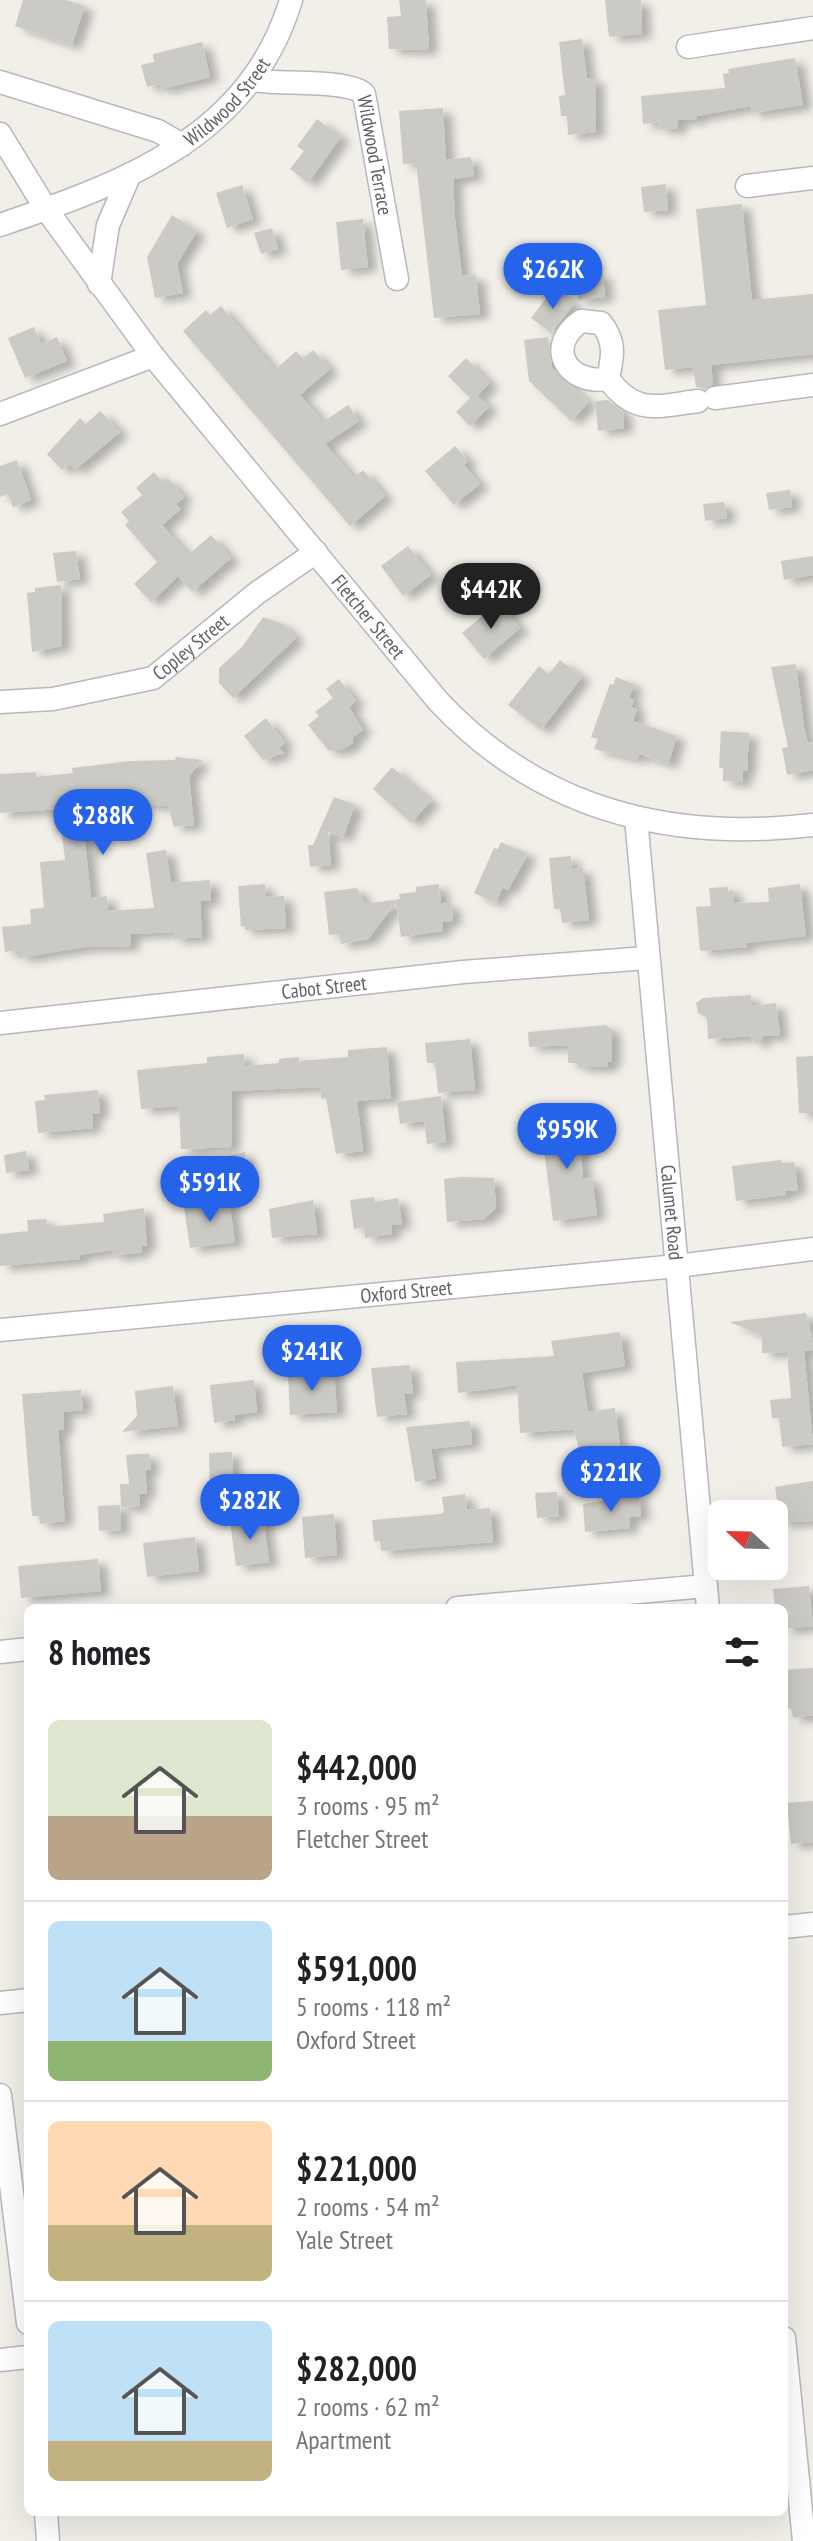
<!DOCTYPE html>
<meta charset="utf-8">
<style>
body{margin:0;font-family:"PT Sans Narrow",sans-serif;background:#f2f2f2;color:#202124;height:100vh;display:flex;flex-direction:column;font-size:30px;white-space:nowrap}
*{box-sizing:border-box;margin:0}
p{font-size:26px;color:#757577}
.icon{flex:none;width:44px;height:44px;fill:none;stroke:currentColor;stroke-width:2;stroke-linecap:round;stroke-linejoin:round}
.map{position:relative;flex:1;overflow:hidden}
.details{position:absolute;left:24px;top:1604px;width:764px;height:912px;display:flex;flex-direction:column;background:#fff;border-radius:12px;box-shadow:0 8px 32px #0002}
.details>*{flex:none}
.needle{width:52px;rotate:292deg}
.controls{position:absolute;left:708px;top:1500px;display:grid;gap:16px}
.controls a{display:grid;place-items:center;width:80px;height:80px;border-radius:12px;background:#fff;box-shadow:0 8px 32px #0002;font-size:40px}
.price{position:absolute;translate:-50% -68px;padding:0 18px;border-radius:28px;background:#2563eb;color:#fff;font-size:26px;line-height:52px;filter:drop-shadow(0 2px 4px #0008)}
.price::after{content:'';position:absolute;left:50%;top:48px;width:24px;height:18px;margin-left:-12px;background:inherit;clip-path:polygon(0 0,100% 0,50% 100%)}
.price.selected{background:#222;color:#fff}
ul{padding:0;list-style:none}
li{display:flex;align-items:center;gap:24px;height:200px;padding:0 24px}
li+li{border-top:2px solid #e0e0e0}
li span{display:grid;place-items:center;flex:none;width:224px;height:160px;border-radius:12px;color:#555}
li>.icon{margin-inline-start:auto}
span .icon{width:96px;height:96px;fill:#fffc;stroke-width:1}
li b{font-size:34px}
h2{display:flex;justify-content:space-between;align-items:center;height:96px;padding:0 24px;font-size:34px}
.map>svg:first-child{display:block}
.building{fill:#cccac5;filter:url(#shadow)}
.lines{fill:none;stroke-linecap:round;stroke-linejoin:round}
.minor-casing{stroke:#b5b8bc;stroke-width:25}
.minor{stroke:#fff;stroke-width:22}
.labels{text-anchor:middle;stroke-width:6;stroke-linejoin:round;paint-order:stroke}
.street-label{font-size:20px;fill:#5f6368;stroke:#fff}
</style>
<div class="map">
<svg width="813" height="2541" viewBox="0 0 813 2541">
<defs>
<filter id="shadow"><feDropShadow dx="9" dy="5" stdDeviation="4" flood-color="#0004"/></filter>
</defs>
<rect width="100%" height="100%" fill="#f1efe8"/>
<g class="building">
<path d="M 23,0 L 66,0 L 85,6 L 72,45 L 15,26 Z"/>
<path d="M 399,0 L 426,0 L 429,50 L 389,49 L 387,17 L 401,16 Z"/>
<path d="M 605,0 L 641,0 L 642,34 L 609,37 Z"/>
<path d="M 582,39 L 587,79 L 595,78 L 596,132 L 568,135 L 567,116 L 561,116 L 559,96 L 565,95 L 559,42 Z"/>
<path d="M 202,42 L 210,77 L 161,89 L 160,84 L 147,87 L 141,65 L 154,62 L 153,54 Z"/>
<path d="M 795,58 L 803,105 L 752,113 L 751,106 L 697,116 L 697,119 L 678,120 L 678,128 L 659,129 L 658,122 L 643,124 L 641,96 L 725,88 L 723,74 L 729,73 L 728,69 Z"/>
<path d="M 443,108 L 446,160 L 471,157 L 474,176 L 453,179 L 455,219 L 462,276 L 476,275 L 480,314 L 434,318 L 416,163 L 403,164 L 399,111 Z"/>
<path d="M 317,119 L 341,137 L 308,183 L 290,169 L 304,151 L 297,146 Z"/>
<path d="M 666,184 L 668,210 L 644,212 L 641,187 Z"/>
<path d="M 242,185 L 253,219 L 227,228 L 216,193 Z"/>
<path d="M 742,204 L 752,300 L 813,294 L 813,354 L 711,365 L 713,384 L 705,389 L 696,387 L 693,367 L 665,370 L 658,310 L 706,305 L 696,209 Z"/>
<path d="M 172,215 L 197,231 L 177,264 L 183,293 L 155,298 L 147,257 Z"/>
<path d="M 363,219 L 368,267 L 341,270 L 336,222 Z"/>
<path d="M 272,228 L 278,249 L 261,254 L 254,233 Z"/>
<path d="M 603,273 L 605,297 L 578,300 L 576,276 Z"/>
<path d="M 554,288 L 574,304 L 551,333 L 531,318 Z"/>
<path d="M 221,306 L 275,370 L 296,351 L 303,358 L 313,350 L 330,369 L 300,395 L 323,422 L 348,405 L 359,421 L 325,444 L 354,478 L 363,470 L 385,496 L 350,526 L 183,331 L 206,310 L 210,315 Z"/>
<path d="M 34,327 L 41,344 L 57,337 L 67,361 L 25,378 L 8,338 Z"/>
<path d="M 548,337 L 552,368 L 589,402 L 571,421 L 529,381 L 524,340 Z"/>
<path d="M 466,358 L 490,383 L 477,396 L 489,407 L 470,426 L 456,412 L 470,398 L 448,376 Z"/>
<path d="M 608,400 L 623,412 L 624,428 L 598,431 L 595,401 Z"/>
<path d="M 100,411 L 120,432 L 75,470 L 70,464 L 62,470 L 47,454 L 80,418 L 86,424 Z"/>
<path d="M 455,446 L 468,461 L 464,465 L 480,484 L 454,505 L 425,471 Z"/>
<path d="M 17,460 L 31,500 L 13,507 L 8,494 L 0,497 L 0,466 Z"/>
<path d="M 154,472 L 163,482 L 168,478 L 184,497 L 176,504 L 181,509 L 162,525 L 188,555 L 211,535 L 231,558 L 192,592 L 178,576 L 151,602 L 134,584 L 157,562 L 125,525 L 129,521 L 121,512 L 142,495 L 136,488 Z"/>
<path d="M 790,490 L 792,507 L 769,510 L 766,493 Z"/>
<path d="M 724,502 L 727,518 L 705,521 L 703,504 Z"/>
<path d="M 408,546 L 431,575 L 403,596 L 381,566 Z"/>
<path d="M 76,551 L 80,579 L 57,582 L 53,553 Z"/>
<path d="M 813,556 L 813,575 L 784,580 L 781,561 Z"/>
<path d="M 61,585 L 62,646 L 32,652 L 27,593 L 35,592 L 35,588 Z"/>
<path d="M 499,602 L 520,628 L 484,659 L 462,633 Z"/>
<path d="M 263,617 L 283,624 L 296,638 L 233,698 L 219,683 L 219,668 L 242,647 Z"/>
<path d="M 560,660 L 582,677 L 541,730 L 508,705 L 539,666 L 549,674 Z"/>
<path d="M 796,664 L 804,728 L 808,743 L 813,742 L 813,770 L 787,775 L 782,748 L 788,747 L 771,667 Z"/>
<path d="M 616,677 L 634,684 L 629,698 L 634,700 L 631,707 L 637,709 L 633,721 L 677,736 L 668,764 L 639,754 L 637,759 L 594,749 L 598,739 L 591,737 L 610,684 L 613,685 Z"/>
<path d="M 339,679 L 356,701 L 349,707 L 363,730 L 353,737 L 353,743 L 341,750 L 328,750 L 308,725 L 319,716 L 315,712 L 333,698 L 326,689 Z"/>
<path d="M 266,718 L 285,743 L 279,748 L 284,753 L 263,760 L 244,736 Z"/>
<path d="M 721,731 L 749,733 L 747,771 L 743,771 L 742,782 L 723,781 L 723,768 L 719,768 Z"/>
<path d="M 176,757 L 202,760 L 189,776 L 194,825 L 174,827 L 168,806 L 151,806 L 151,803 L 82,812 L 91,898 L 107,896 L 108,911 L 154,908 L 146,853 L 166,850 L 171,883 L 210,880 L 211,901 L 200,901 L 202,937 L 174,939 L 173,932 L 130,934 L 131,946 L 84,947 L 19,958 L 19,950 L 5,952 L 2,927 L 31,924 L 30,909 L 44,908 L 40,862 L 65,860 L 59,809 L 0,813 L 0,774 L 36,772 L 36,777 L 73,773 L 72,768 L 130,761 L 175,760 Z"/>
<path d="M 392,767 L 431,801 L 411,823 L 373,789 Z"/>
<path d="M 334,797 L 355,805 L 343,838 L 328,832 L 331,865 L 310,867 L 308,845 L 313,845 Z"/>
<path d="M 501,842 L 528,854 L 508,890 L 502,888 L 496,903 L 474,893 L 494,848 L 498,849 Z"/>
<path d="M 571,856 L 572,869 L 583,868 L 589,920 L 562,923 L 560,909 L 554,909 L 549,858 Z"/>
<path d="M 265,884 L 266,897 L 284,896 L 286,928 L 245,930 L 245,926 L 241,927 L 238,886 Z"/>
<path d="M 439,884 L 441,904 L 451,903 L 453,921 L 442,922 L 443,931 L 401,937 L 396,903 L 368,939 L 341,944 L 339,934 L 329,935 L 324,892 L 357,888 L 365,904 L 400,899 L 399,894 L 416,892 L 416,887 Z"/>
<path d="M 800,884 L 806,936 L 746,943 L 747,947 L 700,951 L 696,907 L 711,906 L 709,888 L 728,887 L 728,891 L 733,890 L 734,903 L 769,902 L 768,888 Z"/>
<path d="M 751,995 L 752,1006 L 776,1003 L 780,1035 L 764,1036 L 757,1045 L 750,1036 L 708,1039 L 707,1018 L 698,1013 L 696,1003 L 703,998 Z"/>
<path d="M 606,1025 L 612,1030 L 612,1062 L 608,1062 L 608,1067 L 579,1067 L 579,1063 L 568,1063 L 568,1045 L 529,1047 L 528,1032 Z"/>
<path d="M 470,1039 L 475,1090 L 438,1093 L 435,1063 L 427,1063 L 425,1043 Z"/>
<path d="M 387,1047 L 391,1098 L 357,1101 L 363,1151 L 336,1154 L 326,1098 L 321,1099 L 320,1087 L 232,1091 L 231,1147 L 181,1149 L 179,1106 L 141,1109 L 137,1070 L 207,1063 L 207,1057 L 244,1054 L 245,1066 L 279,1063 L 279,1059 L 299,1057 L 299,1061 L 348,1057 L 348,1050 Z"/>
<path d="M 813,1056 L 813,1113 L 799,1113 L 796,1057 Z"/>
<path d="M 98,1090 L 100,1114 L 92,1114 L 93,1128 L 38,1133 L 35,1101 L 45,1100 L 44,1095 Z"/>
<path d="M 441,1096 L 446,1142 L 427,1144 L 424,1121 L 400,1124 L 397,1102 Z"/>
<path d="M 578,1115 L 583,1179 L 592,1178 L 597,1215 L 553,1221 L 544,1149 L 547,1149 L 545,1121 Z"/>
<path d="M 26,1151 L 29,1170 L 6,1173 L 4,1155 Z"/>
<path d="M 245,1152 L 247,1172 L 230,1174 L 228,1155 Z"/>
<path d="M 781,1160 L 782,1163 L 794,1162 L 798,1190 L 785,1191 L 786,1195 L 736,1201 L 732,1166 Z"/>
<path d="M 462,1177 L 494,1178 L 496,1208 L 484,1219 L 447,1222 L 444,1179 Z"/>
<path d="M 374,1197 L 375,1202 L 398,1198 L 402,1224 L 391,1225 L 392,1234 L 365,1238 L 364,1227 L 354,1229 L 350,1200 Z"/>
<path d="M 313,1200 L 317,1234 L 272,1238 L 269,1209 Z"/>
<path d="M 229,1201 L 235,1242 L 190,1248 L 184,1207 Z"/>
<path d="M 144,1208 L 147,1246 L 141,1246 L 142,1252 L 113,1256 L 112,1250 L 79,1255 L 80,1259 L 0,1266 L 0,1234 L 28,1231 L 27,1220 L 46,1219 L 47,1227 L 104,1222 L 103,1214 Z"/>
<path d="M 806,1313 L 813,1342 L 813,1350 L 804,1351 L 813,1444 L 782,1447 L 779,1418 L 772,1418 L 770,1400 L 791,1398 L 787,1352 L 762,1353 L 762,1335 L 729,1322 Z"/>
<path d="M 620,1332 L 625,1366 L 582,1373 L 588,1412 L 615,1408 L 620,1447 L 599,1450 L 600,1457 L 581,1459 L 574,1429 L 520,1433 L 517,1385 L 458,1393 L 456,1362 L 554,1356 L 551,1341 Z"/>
<path d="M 410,1365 L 413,1393 L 404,1394 L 407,1414 L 377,1417 L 371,1368 Z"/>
<path d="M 334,1372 L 337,1412 L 290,1415 L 288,1374 Z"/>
<path d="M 254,1380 L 257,1412 L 234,1415 L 235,1420 L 214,1423 L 210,1385 Z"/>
<path d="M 173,1386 L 178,1426 L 122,1432 L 137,1416 L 135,1391 Z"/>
<path d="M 81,1390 L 83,1410 L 63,1412 L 64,1429 L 58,1430 L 65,1521 L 40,1524 L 39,1516 L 32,1516 L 22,1394 Z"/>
<path d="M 470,1421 L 472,1444 L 431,1449 L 436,1478 L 415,1482 L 406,1427 Z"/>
<path d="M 232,1452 L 233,1474 L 227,1474 L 229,1503 L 210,1504 L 209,1453 Z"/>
<path d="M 137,1454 L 149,1454 L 151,1470 L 145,1470 L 147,1493 L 139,1494 L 140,1506 L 121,1507 L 120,1484 L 129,1484 L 126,1455 Z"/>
<path d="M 813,1481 L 813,1521 L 780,1522 L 775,1487 Z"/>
<path d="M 557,1492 L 559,1516 L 537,1518 L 535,1493 Z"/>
<path d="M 465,1494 L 467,1510 L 490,1508 L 493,1542 L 381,1551 L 380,1541 L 374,1542 L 372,1520 L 440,1514 L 444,1512 L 442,1497 Z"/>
<path d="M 639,1495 L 641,1516 L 629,1517 L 630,1528 L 585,1532 L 583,1504 Z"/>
<path d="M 120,1505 L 121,1530 L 99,1531 L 98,1506 Z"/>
<path d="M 334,1514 L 337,1555 L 305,1558 L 302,1517 Z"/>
<path d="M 263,1517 L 269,1562 L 236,1566 L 230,1521 Z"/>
<path d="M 195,1537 L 199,1571 L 147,1577 L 143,1543 Z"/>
<path d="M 98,1559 L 101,1591 L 21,1598 L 18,1566 Z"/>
<path d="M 809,1586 L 813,1626 L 784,1629 L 784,1608 L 775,1606 L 773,1589 Z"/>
<path d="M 813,1668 L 813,1715 L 793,1718 L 791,1708 L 788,1709 L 784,1670 Z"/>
<path d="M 813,1801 L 813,1842 L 791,1844 L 787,1803 Z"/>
</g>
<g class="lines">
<g class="minor-casing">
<g id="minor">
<path d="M 688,47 L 813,28"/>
<path id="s1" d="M 254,80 C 280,85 348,79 364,94 L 397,279"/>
<path d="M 0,82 L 158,131 L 182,145"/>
<path id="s2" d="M 0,134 L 46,209 L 153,356 L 438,701 C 539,809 669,842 813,825"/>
<path d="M 747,186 L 813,178"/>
<path id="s3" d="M 0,225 C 124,183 250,137 291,0"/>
<path d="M 99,284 L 108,225 L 130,174"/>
<path d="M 608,379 C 567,385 544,347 581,321 L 601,323 C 616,342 613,356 608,379 C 636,416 657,406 698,401"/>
<path d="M 715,398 L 813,385"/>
<path d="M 0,414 L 153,356"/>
<path id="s4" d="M 0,702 L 53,699 L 153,678 L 257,593 L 316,552"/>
<path id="s5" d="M 636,818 L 708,1608"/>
<path id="s6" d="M 0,1023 L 463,972 L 647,958"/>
<path id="s7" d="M 0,1330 L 677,1266 L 813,1249"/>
<path d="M 457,1608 L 706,1586"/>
<path d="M 0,1652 L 28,1649"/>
<path d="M 784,1927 L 813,1924"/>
<path d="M 0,2003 L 28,2000"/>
<path d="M 0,2095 L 28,2323"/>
<path d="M 784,2338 L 804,2541"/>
<path d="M 0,2360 L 28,2357"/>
<path d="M 46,2512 L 48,2541"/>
</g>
</g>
<use href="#minor" class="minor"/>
</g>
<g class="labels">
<g class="street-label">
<text dy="7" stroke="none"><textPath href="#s3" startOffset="262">Wildwood Street</textPath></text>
<text dy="7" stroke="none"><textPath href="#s1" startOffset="174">Wildwood Terrace</textPath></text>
<text dy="7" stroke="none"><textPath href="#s2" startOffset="608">Fletcher Street</textPath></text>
<text dy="7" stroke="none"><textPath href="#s4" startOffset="204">Copley Street</textPath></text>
<text dy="7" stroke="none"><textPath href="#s6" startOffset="326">Cabot Street</textPath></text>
<text dy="7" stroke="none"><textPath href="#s5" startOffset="396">Calumet Road</textPath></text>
<text dy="7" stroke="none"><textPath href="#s7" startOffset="408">Oxford Street</textPath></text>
</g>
</g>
</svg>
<div class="controls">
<a><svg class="needle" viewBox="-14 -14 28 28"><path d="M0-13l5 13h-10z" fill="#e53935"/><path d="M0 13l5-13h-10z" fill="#757577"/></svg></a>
</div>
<b class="price" style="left:553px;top:311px">$262K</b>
<b class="price selected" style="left:491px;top:631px">$442K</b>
<b class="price" style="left:103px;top:857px">$288K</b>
<b class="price" style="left:567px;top:1171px">$959K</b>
<b class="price" style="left:210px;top:1224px">$591K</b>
<b class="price" style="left:312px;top:1393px">$241K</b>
<b class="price" style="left:611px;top:1514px">$221K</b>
<b class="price" style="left:250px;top:1542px">$282K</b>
<section class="details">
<h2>8 homes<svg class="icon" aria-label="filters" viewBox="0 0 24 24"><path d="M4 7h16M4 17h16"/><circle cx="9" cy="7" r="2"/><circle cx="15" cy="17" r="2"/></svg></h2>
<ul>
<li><span style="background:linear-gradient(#dfe7d0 60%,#b9a48a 0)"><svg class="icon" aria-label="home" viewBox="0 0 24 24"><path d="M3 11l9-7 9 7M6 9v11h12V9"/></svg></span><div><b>$442,000</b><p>3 rooms · 95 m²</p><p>Fletcher Street</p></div></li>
<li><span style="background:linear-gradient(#bfe0f5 75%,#8fb573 0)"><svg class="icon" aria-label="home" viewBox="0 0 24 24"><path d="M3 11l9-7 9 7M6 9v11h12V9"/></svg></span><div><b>$591,000</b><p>5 rooms · 118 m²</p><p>Oxford Street</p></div></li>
<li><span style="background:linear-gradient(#ffd9b3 65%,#c2b280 0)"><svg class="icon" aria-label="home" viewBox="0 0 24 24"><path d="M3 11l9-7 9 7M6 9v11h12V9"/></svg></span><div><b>$221,000</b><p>2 rooms · 54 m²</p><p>Yale Street</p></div></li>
<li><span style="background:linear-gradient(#bfe0f5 75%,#c2b280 0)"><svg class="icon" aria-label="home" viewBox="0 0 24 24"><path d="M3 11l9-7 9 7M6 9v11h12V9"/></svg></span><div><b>$282,000</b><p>2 rooms · 62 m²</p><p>Apartment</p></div></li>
</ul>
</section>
</div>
